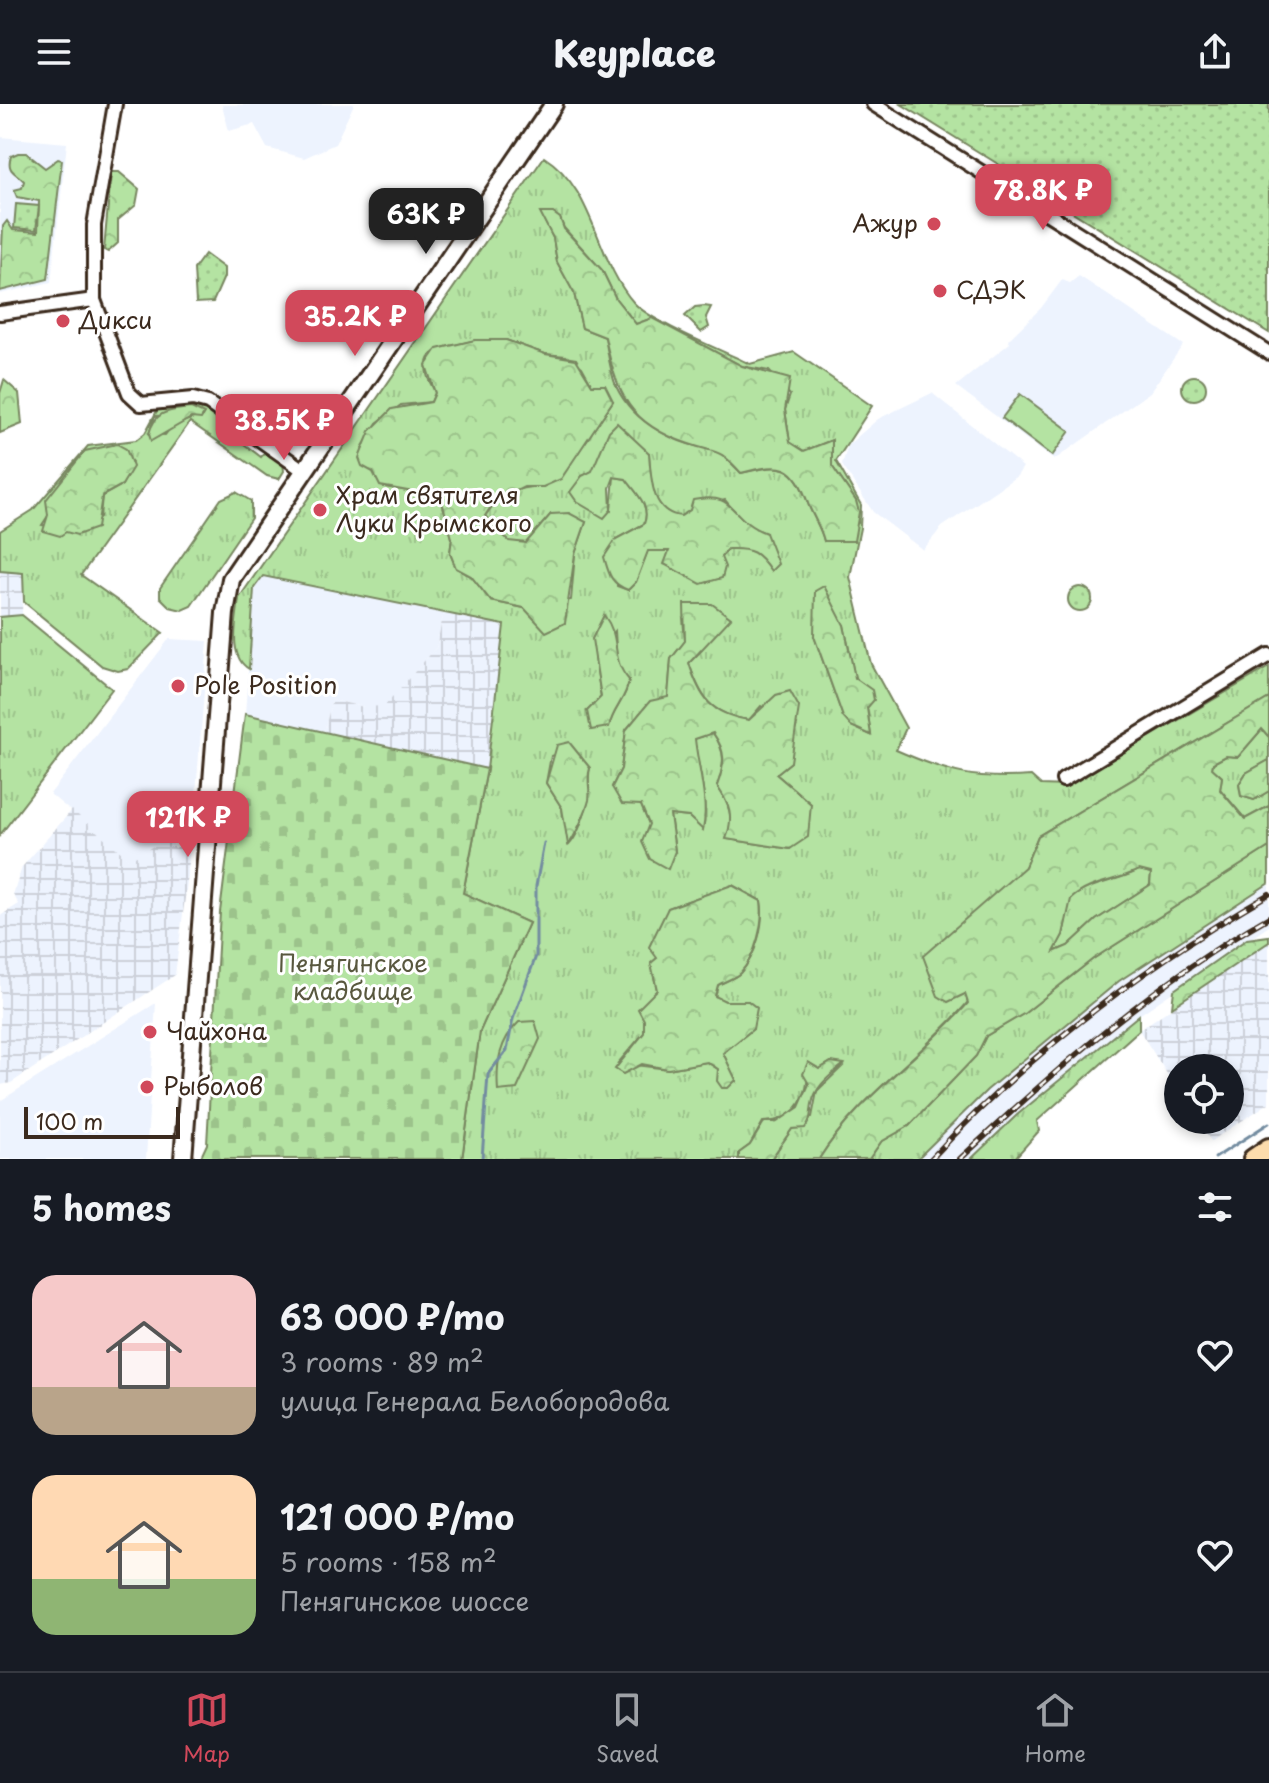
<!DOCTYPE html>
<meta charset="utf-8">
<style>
body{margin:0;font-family:"Playpen Sans",sans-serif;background:#20242c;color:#f1f3f6;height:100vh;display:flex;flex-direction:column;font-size:30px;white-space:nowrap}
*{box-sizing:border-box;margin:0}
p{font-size:26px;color:#9ea1a6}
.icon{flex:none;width:44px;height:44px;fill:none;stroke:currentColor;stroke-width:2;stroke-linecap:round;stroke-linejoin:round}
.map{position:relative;height:1055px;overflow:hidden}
.sheet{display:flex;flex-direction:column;background:#171b24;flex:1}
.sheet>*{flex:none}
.controls{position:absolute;left:1164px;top:950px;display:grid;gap:16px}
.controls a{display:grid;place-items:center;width:80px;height:80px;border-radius:50%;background:#171b24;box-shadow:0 4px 12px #0003;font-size:40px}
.scale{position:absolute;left:24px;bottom:20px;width:156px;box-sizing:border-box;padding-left:8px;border:4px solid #3b2a1e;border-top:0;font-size:22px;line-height:28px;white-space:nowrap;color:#3b2a1e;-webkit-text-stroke:6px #fff;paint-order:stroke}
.price{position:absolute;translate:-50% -68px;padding:0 18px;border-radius:16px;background:#d1495b;color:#fff;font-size:26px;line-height:52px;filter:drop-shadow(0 2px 4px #0008)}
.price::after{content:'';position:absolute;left:50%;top:48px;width:24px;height:18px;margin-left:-12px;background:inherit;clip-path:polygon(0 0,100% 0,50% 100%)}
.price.current{background:#222;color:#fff}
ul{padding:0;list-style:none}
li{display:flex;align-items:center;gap:24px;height:200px;padding:0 32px}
li span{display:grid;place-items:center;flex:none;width:224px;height:160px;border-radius:24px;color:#555}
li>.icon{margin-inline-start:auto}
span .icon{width:96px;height:96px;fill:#fffc;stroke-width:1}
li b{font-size:34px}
h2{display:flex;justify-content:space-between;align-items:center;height:96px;padding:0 32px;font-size:34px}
header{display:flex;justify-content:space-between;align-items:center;height:104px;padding:0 32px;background:#171b24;font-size:36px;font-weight:800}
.tabs{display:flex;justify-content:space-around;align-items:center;height:112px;border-top:2px solid #363941;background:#171b24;font-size:22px;color:#9ea1a6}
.tabs a{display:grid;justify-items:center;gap:4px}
.tabs .current{color:#d1495b}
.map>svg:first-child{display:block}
.built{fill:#edf3fe}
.industrial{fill:url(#industrial-grid)}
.grass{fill:url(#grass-tufts);stroke:#788660;stroke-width:2;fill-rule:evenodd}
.forest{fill:url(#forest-crowns);stroke:#788660;stroke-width:2;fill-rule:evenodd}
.cemetery{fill:url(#cemetery-stones);stroke:#788660;stroke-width:2}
.park{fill:url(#park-dots);stroke:#788660;stroke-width:2}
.pitch{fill:#b4e3a2;stroke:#788660;stroke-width:2}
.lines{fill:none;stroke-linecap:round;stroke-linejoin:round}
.stream{stroke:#738ca0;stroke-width:3}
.street-casing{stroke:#3b2a1e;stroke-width:18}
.secondary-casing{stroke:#3b2a1e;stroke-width:22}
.primary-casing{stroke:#3b2a1e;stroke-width:24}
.street{stroke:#fff;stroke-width:12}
.secondary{stroke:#fff;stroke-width:16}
.primary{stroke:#fddcac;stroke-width:18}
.rail-casing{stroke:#3b2a1e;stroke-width:6}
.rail{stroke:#fff;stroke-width:3;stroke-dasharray:9;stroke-linecap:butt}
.poi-dot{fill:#d1495b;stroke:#fff;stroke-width:3}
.labels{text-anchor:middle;stroke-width:6;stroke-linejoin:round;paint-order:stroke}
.poi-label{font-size:24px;fill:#3b2a1e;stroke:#fff;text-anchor:start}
.park-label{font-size:24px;fill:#59583f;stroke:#fff}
</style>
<header><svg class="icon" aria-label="menu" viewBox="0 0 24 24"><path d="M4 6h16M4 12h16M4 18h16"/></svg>Keyplace<svg class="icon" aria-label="share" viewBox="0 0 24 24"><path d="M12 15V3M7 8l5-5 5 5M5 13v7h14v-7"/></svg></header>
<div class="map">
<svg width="1269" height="1055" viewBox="0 0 1269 1055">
<defs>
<pattern id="industrial-grid" width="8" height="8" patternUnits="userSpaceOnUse" patternTransform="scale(2)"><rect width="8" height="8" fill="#edf3fe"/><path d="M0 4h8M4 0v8" fill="none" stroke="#ccd0d9"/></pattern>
<pattern id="grass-tufts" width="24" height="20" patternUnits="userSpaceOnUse" patternTransform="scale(2)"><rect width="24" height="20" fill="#b4e3a2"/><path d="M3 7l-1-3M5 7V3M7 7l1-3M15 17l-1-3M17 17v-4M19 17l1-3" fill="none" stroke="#9cc38b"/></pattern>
<pattern id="forest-crowns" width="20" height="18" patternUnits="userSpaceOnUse" patternTransform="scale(2)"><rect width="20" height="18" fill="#b4e3a2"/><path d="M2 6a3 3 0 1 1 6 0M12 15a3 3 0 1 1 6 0" fill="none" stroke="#9cc38b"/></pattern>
<pattern id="cemetery-stones" width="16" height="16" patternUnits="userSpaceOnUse" patternTransform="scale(2)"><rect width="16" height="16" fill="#b4e3a2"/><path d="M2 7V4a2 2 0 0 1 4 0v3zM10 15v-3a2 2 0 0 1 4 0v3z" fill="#9cc38b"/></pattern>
<pattern id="park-dots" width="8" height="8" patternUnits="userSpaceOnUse" patternTransform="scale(2)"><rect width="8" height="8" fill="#b4e3a2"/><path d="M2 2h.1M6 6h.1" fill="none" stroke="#9cc38b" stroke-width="1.8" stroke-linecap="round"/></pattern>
</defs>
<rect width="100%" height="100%" fill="#fff"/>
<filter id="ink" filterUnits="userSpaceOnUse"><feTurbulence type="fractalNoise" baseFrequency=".0125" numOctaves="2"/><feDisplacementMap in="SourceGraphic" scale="16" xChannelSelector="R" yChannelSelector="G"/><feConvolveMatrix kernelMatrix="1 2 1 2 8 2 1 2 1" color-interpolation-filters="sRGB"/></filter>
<g filter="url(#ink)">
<g class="built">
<path d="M 354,0 L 335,40 L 304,54 L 267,44 L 254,20 L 229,27 L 222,1 Z"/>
<path d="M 0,33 L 67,39 L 51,178 L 0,190 Z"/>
<path d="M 1079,172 L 1183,241 L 1150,288 L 1054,356 L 956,282 L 1010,239 L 1008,236 L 1041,204 L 1062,176 L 1070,179 Z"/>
<path d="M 932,289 L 1023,363 L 1017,372 L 942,423 L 923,446 L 873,408 L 842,361 L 848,341 L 878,315 Z"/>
<path d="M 263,472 L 444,508 L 436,544 L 384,603 L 364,603 L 332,596 L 324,628 L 245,610 L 254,484 Z"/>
<path d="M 169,535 L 208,537 L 193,727 L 177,727 L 130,757 L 50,690 Z"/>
<path d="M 1269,779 L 1269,822 L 1139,911 L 1017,1011 L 971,1055 L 917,1055 L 987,986 L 1119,877 Z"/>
<path d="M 156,899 L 146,1055 L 0,1055 L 0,997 Z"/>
</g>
<g class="industrial">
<path d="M 0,467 L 23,469 L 22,511 L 0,513 Z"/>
<path d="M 444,508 L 504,521 L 487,665 L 324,628 L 332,596 L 364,603 L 384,602 L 436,544 Z"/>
<path d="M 72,706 L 130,756 L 168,733 L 175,744 L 185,739 L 189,750 L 188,771 L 175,871 L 11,979 L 0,981 L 0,812 L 19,800 L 13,791 L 22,763 Z"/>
<path d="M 1269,838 L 1269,999 L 1211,1037 L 1197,1016 L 1230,1016 L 1230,964 L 1178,964 L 1178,987 L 1139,926 Z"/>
</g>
<g class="grass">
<path d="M 544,53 C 595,85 595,155 634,199 C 653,219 722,246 750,260 L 794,248 L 872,302 L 836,357 L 861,401 L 860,424 L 850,473 L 871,560 L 906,624 L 896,646 C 949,669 973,676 1031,672 L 1041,681 L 1066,682 L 1269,563 L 1269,594 L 1038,732 L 1025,763 L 982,803 L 965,890 L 968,898 C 922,952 857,994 819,1055 L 771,1055 L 792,1025 L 812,1013 L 817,987 L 844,961 L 831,958 L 820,965 L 808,958 C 810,989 799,1017 763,1018 L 750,1041 L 739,1049 L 739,1055 L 462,1055 L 480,927 L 529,819 L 463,789 L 487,665 L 504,521 L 263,472 L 254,484 L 249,565 C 227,552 237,516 239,494 ZM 541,110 L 560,114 L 564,124 L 602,166 L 616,195 L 636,220 L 652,214 L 741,262 L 769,267 L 790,291 L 785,306 L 790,339 L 804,347 L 832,336 L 832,362 L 856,397 L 858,419 L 824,437 C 821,424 814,414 809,402 C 794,359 783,359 741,369 L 717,345 C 678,343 633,319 616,282 C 610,267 608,249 605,233 L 582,224 L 574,189 L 557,158 L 553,134 ZM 475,236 L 506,236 L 545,250 L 566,252 L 582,263 L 592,281 L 613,297 L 577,350 L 543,383 C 519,381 498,392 485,412 L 509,438 L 526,439 L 551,410 L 586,418 L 575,450 L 571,496 L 524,504 L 491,497 L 471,472 L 456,464 L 450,449 L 452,434 L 443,402 L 431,391 L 381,382 L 362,344 L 377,319 L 401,301 L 431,298 L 435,289 C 433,283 428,276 427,270 C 421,239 457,243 475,236 ZM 649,349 C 650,367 651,413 678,412 C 688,411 713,400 725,396 L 746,421 L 766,429 L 759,449 L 750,444 L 728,445 L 721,453 L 665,460 L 669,447 L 648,446 L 636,478 L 628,486 L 617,482 L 616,435 L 644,420 C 651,401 637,390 626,375 L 614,373 L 611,406 L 582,372 ZM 683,514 L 702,546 L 689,559 C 701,594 710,610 749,616 L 761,602 L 797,621 L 791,639 L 791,658 L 776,670 L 811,700 L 790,745 L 727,735 C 734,713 730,701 717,682 C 725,660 726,648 713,629 L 694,635 C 698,662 709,700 703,725 L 689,713 L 670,711 L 675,747 L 649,720 L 641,701 L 612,683 L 621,665 L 626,626 L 650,598 L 668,594 L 671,555 L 685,537 ZM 844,521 L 855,575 L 867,604 L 871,631 L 851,622 L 843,613 L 814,532 ZM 615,527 L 617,562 L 629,576 C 626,596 613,604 609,622 L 587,607 L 601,593 L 595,554 ZM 576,648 L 590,664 C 587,676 591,688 588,698 C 583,712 579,731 569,741 L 562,704 L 546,679 L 551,652 ZM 732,781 L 761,797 C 765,819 756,852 740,869 C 735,874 725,877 718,881 L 715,893 L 725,897 L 748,897 L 753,925 L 723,949 L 736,977 L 707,958 L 668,965 L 618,959 L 644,929 L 649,897 L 657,886 L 651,860 L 657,854 L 668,804 Z"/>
<path d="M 186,300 L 209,305 L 239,327 L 235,333 L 261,353 L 266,347 L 283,359 L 284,367 L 279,375 L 267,372 L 190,318 L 81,471 L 163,529 L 128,565 L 118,567 L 102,562 L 24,498 L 23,469 L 0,467 L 0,427 L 33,406 L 88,342 L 136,336 L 145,329 L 158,305 ZM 204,310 L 172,322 L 165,331 L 149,330 L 155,312 ZM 125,350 L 132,358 L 122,381 L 102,392 L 100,413 L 81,427 L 42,421 L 48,412 Z"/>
<path d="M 236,388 L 251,397 L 251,414 L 191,502 L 182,506 L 170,503 L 160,493 L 160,484 L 221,395 Z"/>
<path d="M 22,511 L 112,585 L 0,731 L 0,513 Z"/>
<path d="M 1262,625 L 1269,633 L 1269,656 L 1246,669 L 1239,680 L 1241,692 L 1254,696 L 1269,687 L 1269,702 L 1245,715 L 1220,685 L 1222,673 L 1212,664 L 1213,659 L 1226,652 L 1238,653 Z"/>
<path d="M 1269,743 L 1269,779 L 1119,877 L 987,986 L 917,1055 L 869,1055 L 881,1038 L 909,1022 L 976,952 L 986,932 L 1025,909 L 1093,855 Z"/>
<path d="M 1139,766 L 1151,769 L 1150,781 L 1096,816 L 1068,842 L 1053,848 L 1063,831 L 1070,795 C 1091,778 1116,778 1139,766 Z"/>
<path d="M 1139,911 L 1139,926 L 1037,1017 L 1039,1027 L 1014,1055 L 971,1055 L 1017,1011 Z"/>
</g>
<g class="forest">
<path d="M 18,49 L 26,49 L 45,64 L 58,55 L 62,56 L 48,175 L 0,187 L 3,122 L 7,117 L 13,126 L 38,128 L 39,97 L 17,93 L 14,86 L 22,84 L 24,77 C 15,68 6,67 11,52 Z"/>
<path d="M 111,68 L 119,68 L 139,85 L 136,101 L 118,116 L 118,139 L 108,148 L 104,146 Z"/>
<path d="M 540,109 L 553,109 L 560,114 L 564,125 L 602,166 L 616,195 L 636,220 L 652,214 L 742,262 L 790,275 L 785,306 L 790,338 L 804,347 L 832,336 L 832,362 L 856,397 L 859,408 L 854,437 L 824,437 C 821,424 814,414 809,402 C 794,359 783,358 741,369 C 718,343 718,350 689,340 C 629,320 617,291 605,233 L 582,224 L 574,189 L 557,158 L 553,134 Z"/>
<path d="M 475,236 L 506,236 L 545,250 L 576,255 L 592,281 L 605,281 L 613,297 L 561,375 L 543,383 L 524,383 L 494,398 L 485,412 L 509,437 L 526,439 L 551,410 L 569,409 L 586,418 L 575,450 L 565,519 L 546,528 L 524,504 L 491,497 L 471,472 L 456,464 L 450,449 L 452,434 L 443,401 L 430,391 L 380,382 L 373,368 L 362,362 L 359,354 L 370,327 L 392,305 L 431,298 L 435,289 L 426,261 L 437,245 Z"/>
<path d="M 4,276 L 19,289 L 22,320 L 0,329 L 0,289 Z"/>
<path d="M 191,304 L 204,310 L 201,315 L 191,314 L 151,337 L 149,330 C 155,306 169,307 191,304 Z"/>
<path d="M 617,319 L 649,349 C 651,374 651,409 681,412 L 690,406 L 693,396 C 739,387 726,414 766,429 L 778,460 L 771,467 C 758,448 752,444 728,445 L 721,453 L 725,463 L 722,474 L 701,480 L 664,460 L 669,447 L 648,447 L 636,478 L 628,486 C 610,479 609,470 604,453 L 616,435 L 644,420 C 651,402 637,390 626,375 L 614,373 L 610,384 L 611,406 L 604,414 L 577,398 L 570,388 L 582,372 L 592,367 L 609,327 Z"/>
<path d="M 117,340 L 126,345 L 133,363 L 122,381 L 102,392 L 97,424 L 77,431 L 66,428 L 60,432 L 43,427 L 48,411 L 46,396 L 85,347 Z"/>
<path d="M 824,482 L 844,521 L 855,574 L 872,586 L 874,596 L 867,604 L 871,631 L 851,622 L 843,613 L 814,532 L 815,487 Z"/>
<path d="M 684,500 L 712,500 L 731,514 L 689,559 C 700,594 710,610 749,616 L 776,591 L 790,587 L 799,603 L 791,658 L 776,670 L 811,700 L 808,733 L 790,745 L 726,735 C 734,713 730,701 717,682 C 725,660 727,648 713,629 L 695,635 C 698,664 709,698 703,726 L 689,713 L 670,711 L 675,747 L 668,765 L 650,755 L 642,738 L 649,720 L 641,701 L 622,700 L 612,683 L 621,665 L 626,626 L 650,597 L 668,593 L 671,555 L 685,537 Z"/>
<path d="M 604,511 C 623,537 609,553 629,576 C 626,596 613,604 609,623 L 591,626 L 587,607 L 601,593 L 592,535 Z"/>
<path d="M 1269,594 L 1269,633 L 1262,625 L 1238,653 L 1226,652 L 1213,659 L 1212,664 L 1222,673 L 1220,686 L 1245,715 L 1269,702 L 1269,743 L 1093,855 L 1025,909 L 986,932 L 976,952 L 909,1022 L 881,1038 L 869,1055 L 819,1055 C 857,994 922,953 968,899 L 965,890 L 948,898 L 938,892 L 923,852 L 1025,763 L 1038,732 ZM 1139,766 L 1151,769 L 1150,781 L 1096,816 L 1068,842 L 1054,848 L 1063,831 L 1071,795 C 1091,777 1115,778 1139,766 Z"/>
<path d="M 569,638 L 590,664 C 586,676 591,685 589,696 C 587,705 574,735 568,741 L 562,704 L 546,679 L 557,641 Z"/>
<path d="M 1269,656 L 1269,687 L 1254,696 L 1241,692 L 1239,680 L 1246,669 Z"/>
<path d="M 732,781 L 761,797 C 764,819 756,852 740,869 C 735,874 725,877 718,881 L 715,892 L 725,897 L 748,897 L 757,904 L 753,925 L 723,949 L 736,976 L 728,984 L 722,984 L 717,977 L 718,965 L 707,958 L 668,965 L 642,960 L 623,970 L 615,965 L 644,929 L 644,916 L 638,905 L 657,886 L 651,859 L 657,854 L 649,843 L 668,804 Z"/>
<path d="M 1269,832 L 1269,838 L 1172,903 L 1174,886 L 1247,835 Z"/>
<path d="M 535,917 L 540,935 L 517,985 L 498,987 C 496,960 499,937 519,918 Z"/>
<path d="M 808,958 L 819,965 L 831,958 L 844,960 C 831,971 815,982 812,1000 C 810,1011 812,1014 805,1024 L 792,1025 L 771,1055 L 739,1055 L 739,1049 L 750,1041 L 764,1018 L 777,1018 L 799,1003 L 809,980 L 803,970 Z"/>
</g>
<path class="cemetery" d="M 245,610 L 487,665 L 463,789 L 529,819 L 480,927 L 462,1055 L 200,1055 L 207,1040 L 220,808 Z"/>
<g class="park">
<path d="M 901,0 L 1269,0 L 1269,229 L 1071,107 L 1073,101 L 1014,64 L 1011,68 Z"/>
<path d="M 16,100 L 39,102 L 36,126 L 14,124 Z"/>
<path d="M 205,150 L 224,164 L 224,173 L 213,198 L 196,199 L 194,165 Z"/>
<path d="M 704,202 L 711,203 L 706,213 L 709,223 L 701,228 L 685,212 L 695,203 Z"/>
<circle cx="1194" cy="284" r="12"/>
<circle cx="1080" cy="495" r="12"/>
</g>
<path class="pitch" d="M 1020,290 L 1070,327 L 1052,352 L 1002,314 Z"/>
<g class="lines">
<g class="stream">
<path d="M 1215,1054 L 1269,1019"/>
<path d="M 482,1055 L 488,970 L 507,946 L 513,915 L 536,852 L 536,782 L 544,739"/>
</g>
<g class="street-casing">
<g id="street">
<path d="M 115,0 L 94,121 L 94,196 L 129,289 L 141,300 L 193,295 L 208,299 L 303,366"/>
<path d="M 873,0 L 1269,249"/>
<path d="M 0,209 L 94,196"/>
<path d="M 1063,676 L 1269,551"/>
</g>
</g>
<g class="secondary-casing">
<path id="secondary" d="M 183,1055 L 225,509 L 231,475 L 554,0"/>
</g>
<g class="primary-casing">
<path id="primary" d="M 1253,1055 L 1269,1044"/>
</g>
<use href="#street" class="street"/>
<use href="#secondary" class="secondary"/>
<use href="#primary" class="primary"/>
<g class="rail-casing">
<g id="rail">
<path d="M 931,1055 C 1028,950 1146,861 1269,790"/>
<path d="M 960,1055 C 1055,966 1155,878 1269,813"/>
</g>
</g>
<use href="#rail" class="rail"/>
</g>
</g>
<g class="poi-dot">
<circle cx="934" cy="120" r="8"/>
<circle cx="940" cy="187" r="8"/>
<circle cx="63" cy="217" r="8"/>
<circle cx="320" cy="406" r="8"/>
<circle cx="178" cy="582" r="8"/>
<circle cx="150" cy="928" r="8"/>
<circle cx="147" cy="983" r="8"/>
</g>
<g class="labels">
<g class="poi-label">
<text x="918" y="128" text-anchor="end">Ажур</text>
<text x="956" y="195">СДЭК</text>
<text x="79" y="225">Дикси</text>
<text x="336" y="400">Храм святителя<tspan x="336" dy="28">Луки Крымского</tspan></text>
<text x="194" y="590">Pole Position</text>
<text x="166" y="936">Чайхона</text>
<text x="163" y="991">Рыболов</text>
</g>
<g class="park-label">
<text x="353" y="868">Пенягинское<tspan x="353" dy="28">кладбище</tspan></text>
</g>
</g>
</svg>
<div class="controls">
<a><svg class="icon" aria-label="locate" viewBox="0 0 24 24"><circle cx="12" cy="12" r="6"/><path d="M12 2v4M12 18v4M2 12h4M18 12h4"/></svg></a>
</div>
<div class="scale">100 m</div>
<b class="price" style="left:1043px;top:128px">78.8K ₽</b>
<b class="price current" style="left:426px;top:152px">63K ₽</b>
<b class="price" style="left:355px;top:254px">35.2K ₽</b>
<b class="price" style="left:284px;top:358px">38.5K ₽</b>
<b class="price" style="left:188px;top:755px">121K ₽</b>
</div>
<section class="sheet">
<h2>5 homes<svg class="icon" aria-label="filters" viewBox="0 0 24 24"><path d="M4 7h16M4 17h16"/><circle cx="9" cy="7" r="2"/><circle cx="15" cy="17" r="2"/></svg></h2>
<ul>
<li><span style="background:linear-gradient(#f6c9c9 70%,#b9a48a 0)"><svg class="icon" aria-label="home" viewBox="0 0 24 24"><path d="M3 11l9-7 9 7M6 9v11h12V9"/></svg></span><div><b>63 000 ₽/mo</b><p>3 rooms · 89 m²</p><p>улица Генерала Белобородова</p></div><svg class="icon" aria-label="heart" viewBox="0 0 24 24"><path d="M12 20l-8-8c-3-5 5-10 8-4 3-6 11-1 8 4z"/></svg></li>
<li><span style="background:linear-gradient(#ffd9b3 65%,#8fb573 0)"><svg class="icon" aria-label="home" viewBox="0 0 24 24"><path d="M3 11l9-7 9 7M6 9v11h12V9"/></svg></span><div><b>121 000 ₽/mo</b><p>5 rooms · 158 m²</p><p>Пенягинское шоссе</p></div><svg class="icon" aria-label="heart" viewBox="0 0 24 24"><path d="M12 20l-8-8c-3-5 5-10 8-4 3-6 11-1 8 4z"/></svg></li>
</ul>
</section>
<nav class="tabs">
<a class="current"><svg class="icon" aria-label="map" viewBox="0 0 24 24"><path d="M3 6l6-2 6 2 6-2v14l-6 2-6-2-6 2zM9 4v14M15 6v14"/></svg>Map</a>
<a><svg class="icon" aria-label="saved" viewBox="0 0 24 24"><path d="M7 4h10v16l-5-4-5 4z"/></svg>Saved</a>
<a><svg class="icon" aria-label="home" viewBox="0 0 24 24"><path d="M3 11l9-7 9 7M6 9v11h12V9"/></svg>Home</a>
</nav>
